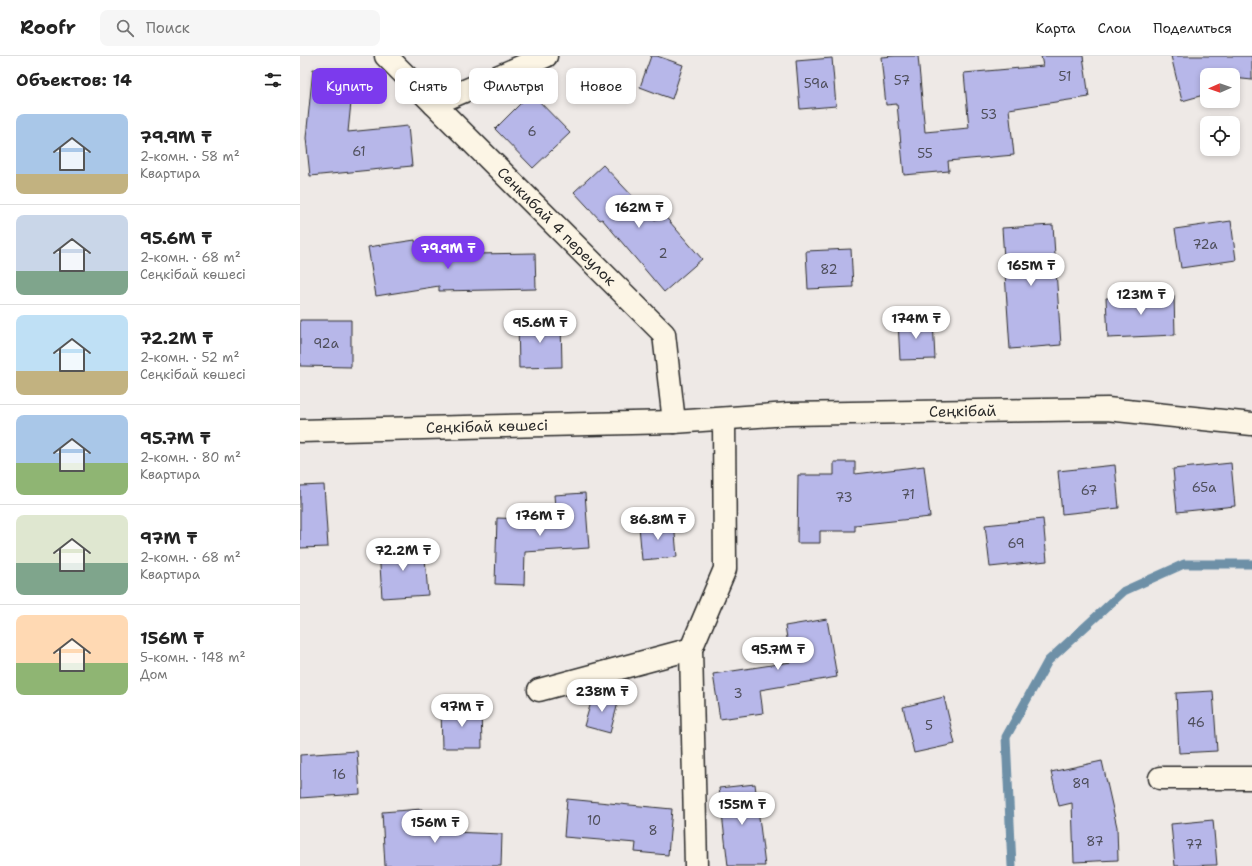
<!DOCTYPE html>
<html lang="ru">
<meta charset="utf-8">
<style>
body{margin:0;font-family:"Shantell Sans",sans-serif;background:#f6f6f6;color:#222;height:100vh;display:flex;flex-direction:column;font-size:15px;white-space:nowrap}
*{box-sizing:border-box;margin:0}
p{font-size:13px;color:#767676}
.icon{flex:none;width:22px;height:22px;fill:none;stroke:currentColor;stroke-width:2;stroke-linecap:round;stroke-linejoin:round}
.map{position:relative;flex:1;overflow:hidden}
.panel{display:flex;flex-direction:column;background:#fff;width:300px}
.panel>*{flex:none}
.banner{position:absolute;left:12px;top:12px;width:380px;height:36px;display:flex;gap:8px}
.needle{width:26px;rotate:268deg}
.fabs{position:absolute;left:900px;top:12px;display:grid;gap:8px}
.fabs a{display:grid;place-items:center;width:40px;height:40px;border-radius:8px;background:#fff;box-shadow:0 2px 6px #0003;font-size:20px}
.price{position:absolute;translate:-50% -34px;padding:0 9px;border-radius:14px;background:#fff;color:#222;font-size:13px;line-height:26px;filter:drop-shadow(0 1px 2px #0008)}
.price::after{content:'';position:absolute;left:50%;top:24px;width:12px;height:9px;margin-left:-6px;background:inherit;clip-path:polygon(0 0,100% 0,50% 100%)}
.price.active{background:#7c3aed;color:#fff}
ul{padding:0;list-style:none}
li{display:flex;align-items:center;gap:12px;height:100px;padding:0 16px}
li+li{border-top:1px solid #e0e0e0}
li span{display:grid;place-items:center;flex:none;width:112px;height:80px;border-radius:8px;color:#555}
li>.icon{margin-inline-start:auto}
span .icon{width:48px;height:48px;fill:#fffc;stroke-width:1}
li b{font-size:17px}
h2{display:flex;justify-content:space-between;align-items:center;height:48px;padding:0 16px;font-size:17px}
.pill{padding:0 14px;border-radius:8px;background:#fff;box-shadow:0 2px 6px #0003;font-size:14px;line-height:36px}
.pill.active{background:#7c3aed;color:#fff}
header{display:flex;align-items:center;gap:24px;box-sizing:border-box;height:56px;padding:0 20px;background:#fff;border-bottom:1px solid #e0e0e0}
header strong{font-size:19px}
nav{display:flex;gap:22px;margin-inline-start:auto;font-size:14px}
.search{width:280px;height:36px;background:#f6f6f6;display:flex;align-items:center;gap:10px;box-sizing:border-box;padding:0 14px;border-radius:8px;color:#767676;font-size:15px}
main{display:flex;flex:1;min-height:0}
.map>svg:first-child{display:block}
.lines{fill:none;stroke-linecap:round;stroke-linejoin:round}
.stream{stroke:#6e90a7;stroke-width:9}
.building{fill:#b7b7e9;stroke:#2b2b2b}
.minor-casing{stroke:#2b2b2b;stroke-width:25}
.minor{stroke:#fcf5e5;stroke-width:22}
.labels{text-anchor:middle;stroke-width:3;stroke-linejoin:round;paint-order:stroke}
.number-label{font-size:13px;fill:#4e4e5a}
.street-label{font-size:15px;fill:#2b2b2b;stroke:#fcf5e5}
</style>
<header>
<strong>Roofr</strong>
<div class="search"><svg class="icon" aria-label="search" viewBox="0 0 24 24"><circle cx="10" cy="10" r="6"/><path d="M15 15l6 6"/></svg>Поиск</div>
<nav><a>Карта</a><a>Слои</a><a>Поделиться</a></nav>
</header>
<main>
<section class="panel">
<h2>Объектов: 14<svg class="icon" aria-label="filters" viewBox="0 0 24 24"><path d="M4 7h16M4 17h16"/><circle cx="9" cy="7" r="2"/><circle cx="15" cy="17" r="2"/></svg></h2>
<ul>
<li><span style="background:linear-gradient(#a9c7e8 75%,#c2b280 0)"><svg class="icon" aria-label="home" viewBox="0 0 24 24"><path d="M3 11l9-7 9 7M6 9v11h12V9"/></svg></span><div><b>79.9M ₸</b><p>2-комн. · 58 m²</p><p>Квартира</p></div></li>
<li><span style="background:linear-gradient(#c9d6e8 70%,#7fa58c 0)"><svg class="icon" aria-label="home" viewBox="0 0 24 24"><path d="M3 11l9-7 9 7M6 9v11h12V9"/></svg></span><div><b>95.6M ₸</b><p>2-комн. · 68 m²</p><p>Сеңкібай көшесі</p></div></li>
<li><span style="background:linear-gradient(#bfe0f5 70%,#c2b280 0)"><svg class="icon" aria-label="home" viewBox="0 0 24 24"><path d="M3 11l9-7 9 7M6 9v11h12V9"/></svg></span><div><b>72.2M ₸</b><p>2-комн. · 52 m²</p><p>Сеңкібай көшесі</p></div></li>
<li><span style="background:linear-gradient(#a9c7e8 60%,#8fb573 0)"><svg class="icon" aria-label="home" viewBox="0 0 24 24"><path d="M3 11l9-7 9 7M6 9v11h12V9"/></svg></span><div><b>95.7M ₸</b><p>2-комн. · 80 m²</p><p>Квартира</p></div></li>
<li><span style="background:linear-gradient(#dfe7d0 60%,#7fa58c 0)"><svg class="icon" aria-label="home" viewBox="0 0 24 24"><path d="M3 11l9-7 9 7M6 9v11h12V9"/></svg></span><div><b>97M ₸</b><p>2-комн. · 68 m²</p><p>Квартира</p></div></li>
<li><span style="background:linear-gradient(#ffd9b3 60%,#8fb573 0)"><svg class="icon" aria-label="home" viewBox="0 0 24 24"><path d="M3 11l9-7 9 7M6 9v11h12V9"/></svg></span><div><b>156M ₸</b><p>5-комн. · 148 m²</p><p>Дом</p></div></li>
</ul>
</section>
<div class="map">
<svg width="952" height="810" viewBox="0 0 952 810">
<rect width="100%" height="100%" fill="#eee9e6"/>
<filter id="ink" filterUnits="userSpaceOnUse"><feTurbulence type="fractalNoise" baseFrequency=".025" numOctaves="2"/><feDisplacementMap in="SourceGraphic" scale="8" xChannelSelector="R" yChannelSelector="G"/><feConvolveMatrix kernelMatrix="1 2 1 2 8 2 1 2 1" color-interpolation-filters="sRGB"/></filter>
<g filter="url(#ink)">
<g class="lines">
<path class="stream" d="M 712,810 L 706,681 L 748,605 L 824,535 L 884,508 L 952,508"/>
</g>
<g class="building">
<path d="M 351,0 L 357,0 L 383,9 L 372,43 L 340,31 Z"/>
<path d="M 595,0 L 618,0 L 625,76 L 669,72 L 664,17 L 743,10 L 741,0 L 783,0 L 789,41 L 709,53 L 714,99 L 648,105 L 649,115 L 604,119 L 597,48 L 586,49 L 581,1 Z"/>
<path d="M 871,0 L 952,0 L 952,24 L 933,22 L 933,19 L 907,18 L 907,38 L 882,45 Z"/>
<path d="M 532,2 L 536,50 L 500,53 L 496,5 Z"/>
<path d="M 13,13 L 54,17 L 48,76 L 108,70 L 112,110 L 10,120 L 6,82 Z"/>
<path d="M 231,37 L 270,77 L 233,112 L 195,73 Z"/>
<path d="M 303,109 L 355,164 L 363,158 L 402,203 L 364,236 L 302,163 L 300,164 L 274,136 Z"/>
<path d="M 931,165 L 936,204 L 881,212 L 875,173 Z"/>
<path d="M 753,169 L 761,289 L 710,293 L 702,172 Z"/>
<path d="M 115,184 L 118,199 L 235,197 L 236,233 L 139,235 L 139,230 L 76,240 L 68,191 Z"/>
<path d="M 551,193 L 553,231 L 508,233 L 506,195 Z"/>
<path d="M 874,239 L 875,279 L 808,282 L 806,242 Z"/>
<path d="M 0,264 L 51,264 L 51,311 L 0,310 Z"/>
<path d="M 633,264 L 635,303 L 600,304 L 598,265 Z"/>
<path d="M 218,265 L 261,265 L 262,311 L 219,312 Z"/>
<path d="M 534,406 L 555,406 L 555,418 L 624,410 L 630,461 L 555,469 L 555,475 L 520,475 L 520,487 L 497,487 L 498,419 L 534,419 Z"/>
<path d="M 931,407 L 935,450 L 877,456 L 873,413 Z"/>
<path d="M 815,409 L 819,452 L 762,458 L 758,415 Z"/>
<path d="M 24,429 L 28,491 L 0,492 L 0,430 Z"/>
<path d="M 285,437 L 289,492 L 225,496 L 224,529 L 195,528 L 197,462 L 256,464 L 254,439 Z"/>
<path d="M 743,463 L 747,505 L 690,511 L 685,469 Z"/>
<path d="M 374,466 L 377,501 L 342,504 L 339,470 Z"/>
<path d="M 124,489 L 128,539 L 82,542 L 79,493 Z"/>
<path d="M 527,563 L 537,621 L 460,634 L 463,657 L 420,663 L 413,618 L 491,606 L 485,570 Z"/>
<path d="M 913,635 L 917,695 L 879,697 L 876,637 Z"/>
<path d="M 294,636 L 319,643 L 310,677 L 284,670 Z"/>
<path d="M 644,641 L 655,688 L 614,697 L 603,651 Z"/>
<path d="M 181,651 L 182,692 L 142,692 L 141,652 Z"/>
<path d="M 57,695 L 60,738 L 0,742 L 0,699 Z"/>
<path d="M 802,705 L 817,771 L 818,804 L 774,806 L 772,747 L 759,750 L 751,716 Z"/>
<path d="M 455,728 L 465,810 L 428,810 L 419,732 Z"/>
<path d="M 267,743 L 372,753 L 368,799 L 335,796 L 336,787 L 264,781 Z"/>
<path d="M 122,753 L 124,775 L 202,778 L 201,810 L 85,810 L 82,756 Z"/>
<path d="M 913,764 L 917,809 L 875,810 L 871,768 Z"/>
</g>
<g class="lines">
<g class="minor-casing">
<g id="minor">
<path id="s1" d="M 86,0 L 364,278 L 374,366"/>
<path d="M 134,48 L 246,0"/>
<path id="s2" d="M 0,375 L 374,366 L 488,358 L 807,353 L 952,368"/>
<path d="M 239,634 L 391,593"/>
<path d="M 860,722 L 952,722"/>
<path d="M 396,810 L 391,593 L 425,513 L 424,363"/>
</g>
</g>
<use href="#minor" class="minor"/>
</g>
</g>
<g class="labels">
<g class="number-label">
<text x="765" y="25">51</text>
<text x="602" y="29">57</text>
<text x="516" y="32">59а</text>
<text x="689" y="63">53</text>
<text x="232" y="80">6</text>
<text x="59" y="100">61</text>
<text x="625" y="102">55</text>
<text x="905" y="193">72а</text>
<text x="363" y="202">2</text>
<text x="529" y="218">82</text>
<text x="26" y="292">92а</text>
<text x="904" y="436">65а</text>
<text x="789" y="439">67</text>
<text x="608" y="443">71</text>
<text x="544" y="446">73</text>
<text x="716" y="492">69</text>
<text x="438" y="642">3</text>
<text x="896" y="671">46</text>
<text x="629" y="674">5</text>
<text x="39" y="723">16</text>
<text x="781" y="732">89</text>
<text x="294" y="769">10</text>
<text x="353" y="779">8</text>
<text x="795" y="790">87</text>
<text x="894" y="793">77</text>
</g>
<g class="street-label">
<text dy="5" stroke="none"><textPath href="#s1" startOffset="241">Сенкибай 4 переулок</textPath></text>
<text dy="5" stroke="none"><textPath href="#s2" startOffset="663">Сеңкібай</textPath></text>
<text dy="5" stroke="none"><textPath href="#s2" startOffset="187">Сеңкібай көшесі</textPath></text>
</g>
</g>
</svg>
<div class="fabs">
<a><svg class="needle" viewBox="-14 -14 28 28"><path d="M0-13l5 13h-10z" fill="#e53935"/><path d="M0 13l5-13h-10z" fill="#767676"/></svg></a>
<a><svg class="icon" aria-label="locate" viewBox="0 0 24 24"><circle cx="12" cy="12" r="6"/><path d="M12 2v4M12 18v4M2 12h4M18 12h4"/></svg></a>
</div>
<b class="price" style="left:339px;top:173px">162M ₸</b>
<b class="price active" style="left:148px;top:214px">79.9M ₸</b>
<b class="price" style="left:731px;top:231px">165M ₸</b>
<b class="price" style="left:841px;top:260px">123M ₸</b>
<b class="price" style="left:616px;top:284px">174M ₸</b>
<b class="price" style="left:240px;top:288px">95.6M ₸</b>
<b class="price" style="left:240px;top:481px">176M ₸</b>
<b class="price" style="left:358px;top:485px">86.8M ₸</b>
<b class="price" style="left:103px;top:516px">72.2M ₸</b>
<b class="price" style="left:478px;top:615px">95.7M ₸</b>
<b class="price" style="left:302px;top:657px">238M ₸</b>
<b class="price" style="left:162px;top:672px">97M ₸</b>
<b class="price" style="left:442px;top:770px">155M ₸</b>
<b class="price" style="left:135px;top:788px">156M ₸</b>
<div class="banner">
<a class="pill active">Купить</a>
<a class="pill">Снять</a>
<a class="pill">Фильтры</a>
<a class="pill">Новое</a>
</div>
</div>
</main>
